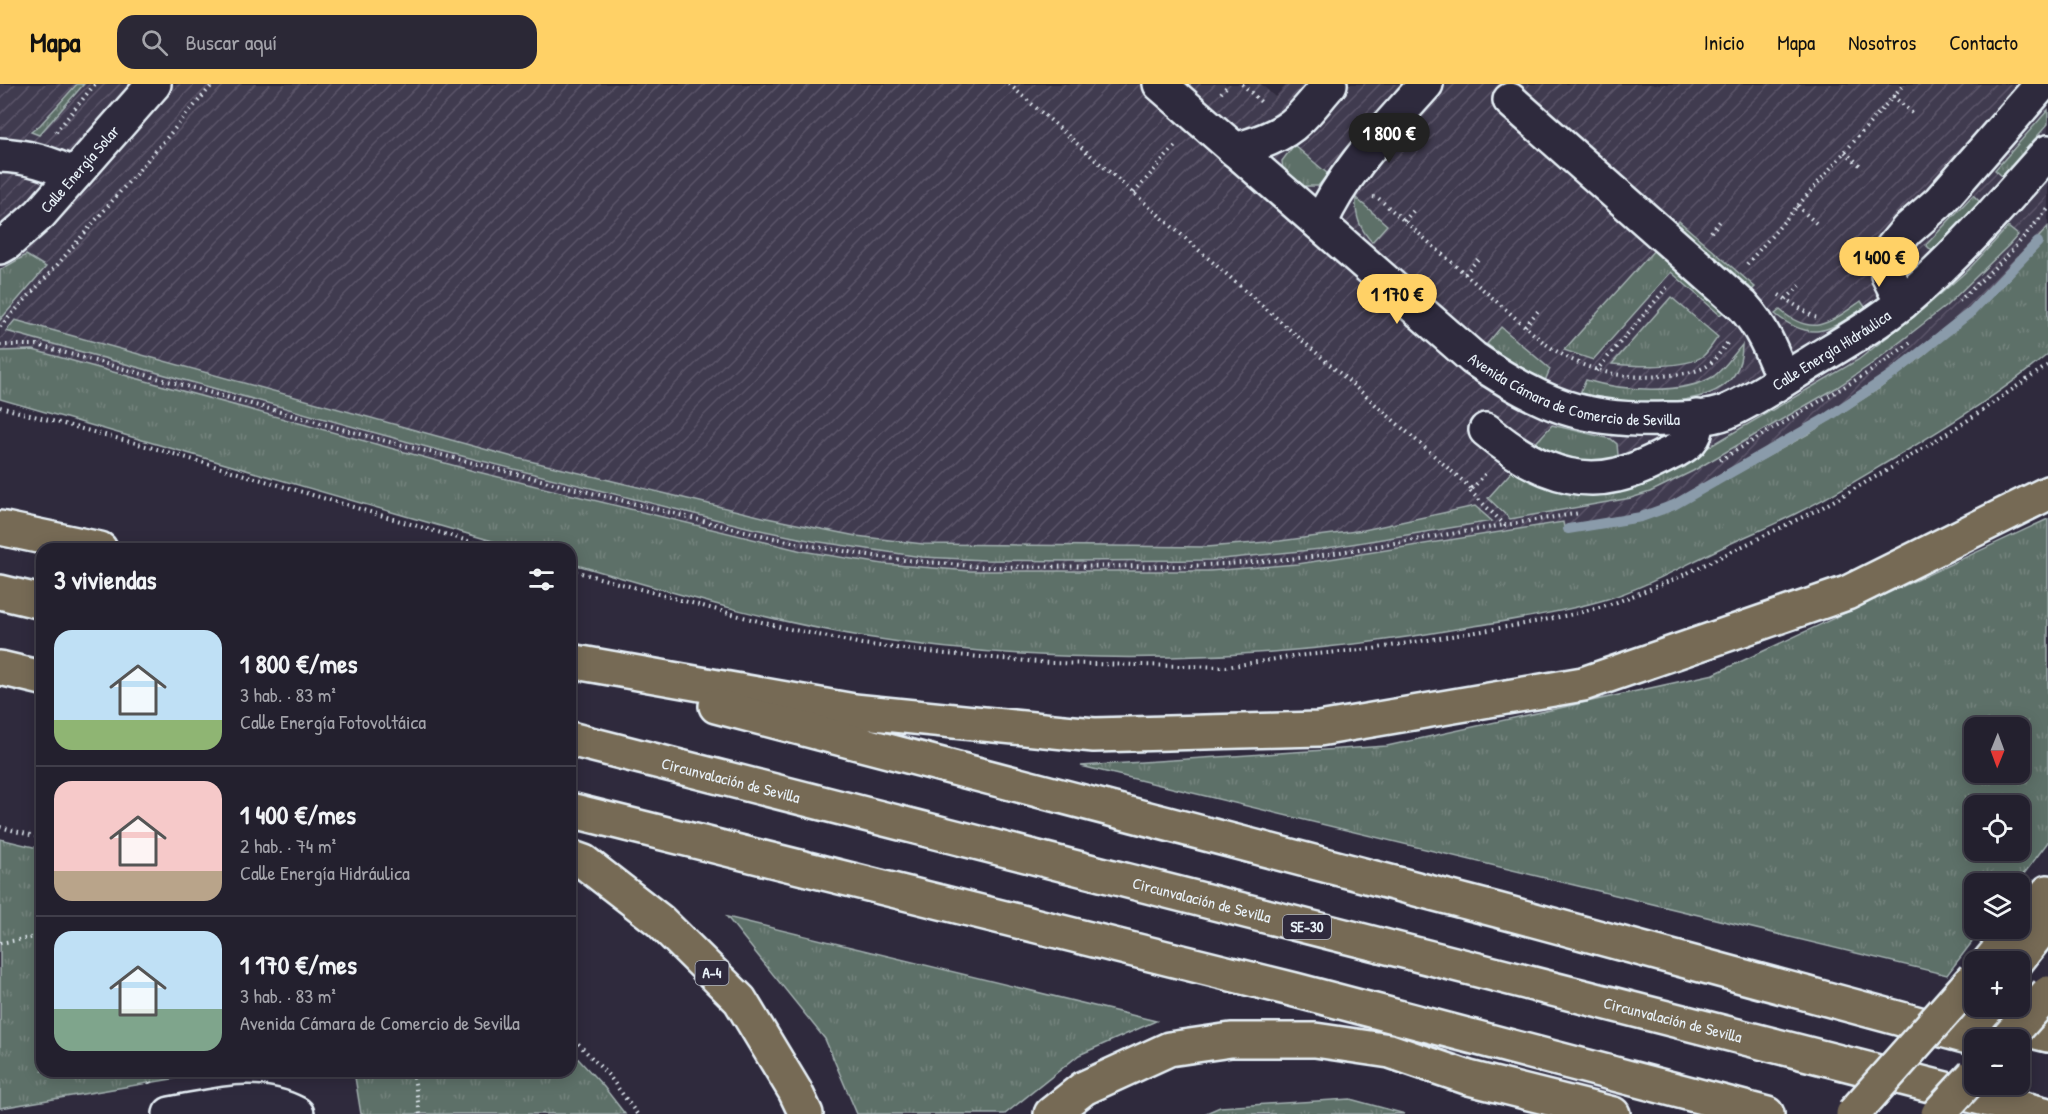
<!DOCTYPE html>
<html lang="es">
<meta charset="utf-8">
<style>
body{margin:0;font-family:"Patrick Hand",sans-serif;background:#2b2836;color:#f1f3f6;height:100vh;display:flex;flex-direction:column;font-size:22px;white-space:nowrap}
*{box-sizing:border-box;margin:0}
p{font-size:20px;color:#a3a3aa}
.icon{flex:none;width:33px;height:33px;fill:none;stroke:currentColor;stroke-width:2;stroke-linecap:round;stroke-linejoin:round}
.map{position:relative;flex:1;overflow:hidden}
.drawer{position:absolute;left:36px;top:459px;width:540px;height:534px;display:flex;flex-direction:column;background:#23202e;border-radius:18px;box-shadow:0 3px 15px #0003,0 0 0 2px #403e4a}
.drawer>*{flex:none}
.needle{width:39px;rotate:181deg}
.controls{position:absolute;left:1964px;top:633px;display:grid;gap:12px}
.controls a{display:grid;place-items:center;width:66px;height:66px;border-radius:12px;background:#23202e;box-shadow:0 3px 15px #0003,0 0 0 2px #403e4a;font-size:30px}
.price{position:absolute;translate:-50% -51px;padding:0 14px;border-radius:21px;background:#ffd166;color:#111;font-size:20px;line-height:39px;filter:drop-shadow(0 2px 3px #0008)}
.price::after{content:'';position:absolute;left:50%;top:36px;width:18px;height:14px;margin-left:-9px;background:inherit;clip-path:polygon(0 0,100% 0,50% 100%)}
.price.on{background:#222;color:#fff}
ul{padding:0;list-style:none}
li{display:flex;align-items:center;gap:18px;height:150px;padding:0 18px}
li+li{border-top:2px solid #403e4a}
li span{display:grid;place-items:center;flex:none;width:168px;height:120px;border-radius:18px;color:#555}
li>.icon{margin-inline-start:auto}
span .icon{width:72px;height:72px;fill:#fffc;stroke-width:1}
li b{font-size:26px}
h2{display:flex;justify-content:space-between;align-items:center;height:72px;padding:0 18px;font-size:26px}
header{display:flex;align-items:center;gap:36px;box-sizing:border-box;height:84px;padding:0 30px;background:#ffd166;color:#111}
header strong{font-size:28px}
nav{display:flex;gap:33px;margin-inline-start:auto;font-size:21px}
.search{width:420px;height:54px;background:#2b2836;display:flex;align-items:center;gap:15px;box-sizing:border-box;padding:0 21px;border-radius:18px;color:#a3a3aa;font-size:22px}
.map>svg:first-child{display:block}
.industrial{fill:url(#industrial-furrows)}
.grass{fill:url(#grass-tufts);stroke:#a2b0b0;stroke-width:1.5;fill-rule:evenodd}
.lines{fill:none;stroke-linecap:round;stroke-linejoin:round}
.stream{stroke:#8a9baa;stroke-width:10}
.minor-casing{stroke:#e8f1f8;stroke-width:38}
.highway-casing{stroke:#e8f1f8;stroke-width:38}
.path{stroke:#e8f1f8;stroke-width:4;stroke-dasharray:1.5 4.5;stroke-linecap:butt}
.minor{stroke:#2f2a3d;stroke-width:33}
.highway{stroke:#766a55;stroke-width:33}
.highway-bridge-casing{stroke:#e8f1f8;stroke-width:38;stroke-linecap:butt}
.highway-bridge{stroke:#766a55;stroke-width:33}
.labels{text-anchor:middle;stroke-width:4.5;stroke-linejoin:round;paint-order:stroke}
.shield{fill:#2f2a3d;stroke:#b0b5c0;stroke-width:1.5}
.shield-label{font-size:15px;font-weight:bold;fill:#e8f1f8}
.street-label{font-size:16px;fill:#e8f1f8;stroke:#2f2a3d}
</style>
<header>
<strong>Mapa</strong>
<div class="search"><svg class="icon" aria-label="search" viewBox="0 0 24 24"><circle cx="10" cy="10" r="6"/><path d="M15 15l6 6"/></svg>Buscar aquí</div>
<nav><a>Inicio</a><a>Mapa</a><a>Nosotros</a><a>Contacto</a></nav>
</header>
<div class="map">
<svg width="2048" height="1030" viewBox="0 0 2048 1030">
<defs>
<pattern id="industrial-furrows" width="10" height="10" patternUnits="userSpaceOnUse" patternTransform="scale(1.5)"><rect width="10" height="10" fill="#413a4f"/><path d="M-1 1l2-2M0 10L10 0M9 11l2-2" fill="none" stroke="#5c5769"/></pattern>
<pattern id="grass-tufts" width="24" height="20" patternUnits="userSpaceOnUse" patternTransform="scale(1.5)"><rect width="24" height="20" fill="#5d6f67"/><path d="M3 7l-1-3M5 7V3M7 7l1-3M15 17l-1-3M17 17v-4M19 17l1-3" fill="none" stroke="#74847e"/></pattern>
</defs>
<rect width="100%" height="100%" fill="#2f2a3d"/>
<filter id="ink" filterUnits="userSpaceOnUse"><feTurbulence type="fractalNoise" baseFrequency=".0167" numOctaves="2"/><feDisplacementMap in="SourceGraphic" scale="12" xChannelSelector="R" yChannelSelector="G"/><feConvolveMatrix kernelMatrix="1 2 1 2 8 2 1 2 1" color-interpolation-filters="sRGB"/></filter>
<g filter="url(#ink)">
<path class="industrial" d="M 0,0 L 1261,0 L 1275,13 L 1287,0 L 2048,0 L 2048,191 L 1897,314 L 1543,521 L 570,465 L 0,308 Z"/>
<g class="grass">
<path d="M 77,0 L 84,0 L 39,51 L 31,48 L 40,41 Z"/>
<path d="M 2048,26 L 2048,40 L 2002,92 L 1995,86 Z"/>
<path d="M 1294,61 L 1328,90 L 1318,102 L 1302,102 L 1283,86 L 1282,77 Z"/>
<path d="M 1973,111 L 1980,118 L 1932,167 L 1926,161 Z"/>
<path d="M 1356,114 L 1387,141 L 1372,158 C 1360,145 1355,133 1356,114 Z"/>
<path d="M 1679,137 L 1755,203 L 1751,207 L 1675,142 Z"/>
<path d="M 2008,143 L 2018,151 L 2009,161 L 1946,222 L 1873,279 L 1836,304 L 1693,387 L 1650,408 L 1631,414 L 1510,435 L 1488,414 L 1514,385 L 1673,384 L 1858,276 L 1927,222 L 1969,185 Z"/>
<path d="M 2048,143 L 2048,270 C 2004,307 1955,337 1906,367 C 1870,388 1834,411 1797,429 C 1772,442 1745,452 1719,465 C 1681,483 1644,504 1604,516 C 1562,528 1518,535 1474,542 C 1277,578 1065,585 866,553 C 766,537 668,507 570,479 L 570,465 L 520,465 L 0,315 L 0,267 L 33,266 L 474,387 L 802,467 L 883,480 L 970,487 L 1209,487 L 1298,480 L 1563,438 L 1565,448 L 1641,437 L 1670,426 L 1808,350 L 1880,304 L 1923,272 L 1983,219 L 2042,158 L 2038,154 Z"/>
<path d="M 1656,164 L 1725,226 L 1720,231 L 1671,188 L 1593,276 L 1564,266 Z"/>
<path d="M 26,171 L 46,183 L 0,236 L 0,186 Z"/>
<path d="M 1671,213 L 1718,253 C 1713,259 1709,267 1703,272 C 1685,285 1634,282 1612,280 Z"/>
<path d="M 1861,217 L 1865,223 C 1831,246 1812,260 1775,230 L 1780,226 C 1813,254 1830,239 1861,217 Z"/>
<path d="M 15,236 L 513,373 L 767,434 L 856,452 L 923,460 L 1207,463 L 1280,457 L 1364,446 L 1475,422 L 1492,437 L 1321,465 L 1212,476 L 1068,477 L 985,476 L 922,473 L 813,457 L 755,445 L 434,365 L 6,247 Z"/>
<path d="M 1501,243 L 1550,285 L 1545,297 L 1506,275 L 1487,260 Z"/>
<path d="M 1742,261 C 1742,271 1740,282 1734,291 C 1709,328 1617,320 1580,309 L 1586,296 C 1619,306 1683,312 1714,292 C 1725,284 1733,271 1742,261 Z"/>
<path d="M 1552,341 L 1611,355 L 1617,360 L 1618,371 L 1611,377 L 1572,376 L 1532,363 Z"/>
<path d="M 2048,435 L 2048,758 L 2017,799 L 1974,800 L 1974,844 L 1982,845 L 1947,891 L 1081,682 L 1387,662 L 1714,590 ZM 1974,644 L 2019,644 L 2019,688 L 1974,688 ZM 1974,722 L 2019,722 L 2019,766 L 1974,766 Z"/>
<path d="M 0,755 L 42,765 L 42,987 L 219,987 L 0,1024 Z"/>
<path d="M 727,833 L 1156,937 L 1079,971 L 1005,1030 L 857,1030 L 825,955 Z"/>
<path d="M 570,966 L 604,1003 L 625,1030 L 361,1030 L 354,987 L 570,987 Z"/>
<path d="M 1350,1015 L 1405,1030 L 1204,1030 L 1220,1023 Z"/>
</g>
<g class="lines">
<path class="stream" d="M 1568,445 L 1641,433 L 1674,421 L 1828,333 L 1894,289 L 1971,228 L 2038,158"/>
<g class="minor-casing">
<g id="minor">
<path id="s1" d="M 1160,0 L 1473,274 C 1541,321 1584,338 1667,335 C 1686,335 1708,335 1726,328 C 1756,315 1784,295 1812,278 C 1843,259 1875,241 1903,218 C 1956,173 2002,120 2048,68"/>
<path d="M 1510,16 L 1743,222 C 1763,244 1772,268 1783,295"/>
<path d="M 1235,66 C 1257,60 1282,52 1298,36 C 1310,25 1319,12 1330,0"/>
<path d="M 0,71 C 27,72 50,79 74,91"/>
<path d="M 1320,140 C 1344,86 1387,44 1426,0"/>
<path id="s2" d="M 0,163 L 7,159 L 40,130 L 154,0"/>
<path d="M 1902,219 L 1888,191 L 1888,172 L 1893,163 L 1907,146 L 1939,118 L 2042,0"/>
<path d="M 1486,346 C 1523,377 1567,403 1617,391 C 1636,387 1653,378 1669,370 C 1687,362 1699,354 1697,333"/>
<path d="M 170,1030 C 213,1023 257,1008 297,1030"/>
</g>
</g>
<g class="highway-casing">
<g id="highway">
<path d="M 0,444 L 100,465"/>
<path d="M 0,508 L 42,518"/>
<path d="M 570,577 L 854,627 L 1094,651 L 1319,645 L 1583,600 L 1847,509 L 2048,409"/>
<path d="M 0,584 L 42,594"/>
<path d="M 716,622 L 1497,826 L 1979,956"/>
<path id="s3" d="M 570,655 L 2044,1030"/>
<path d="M 570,726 L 1295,906 L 1767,1030"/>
<path d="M 570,773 L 584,778 L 660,837 L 740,916 L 795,1007 L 806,1030"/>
<path d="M 2019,842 L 2048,808"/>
<path d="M 1989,878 L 2017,844"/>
<path d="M 2016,878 L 2048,837"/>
<path d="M 1951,927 L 2048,951"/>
<path d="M 1051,1030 L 1084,1004 L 1169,965 L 1231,956 L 1315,956 L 1390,967 L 1469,994 L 1613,1030"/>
</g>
</g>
<g class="path">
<path d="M 1009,0 L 1472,405 L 1470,407 L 1505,441 L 1580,429"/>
<path d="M 1242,0 L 1263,20"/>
<path d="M 1221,9 L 1229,0"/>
<path d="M 1893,12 L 1912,29"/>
<path d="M 56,48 L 95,0"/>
<path d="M 1845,68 L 1863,84"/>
<path d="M 1134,109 L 1177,60"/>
<path d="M 1373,113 L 1378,114 L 1543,258 C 1582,287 1623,297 1671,291 C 1682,290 1697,288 1707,282 C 1716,276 1722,265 1729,257"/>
<path d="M 1797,122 L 1816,139"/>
<path d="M 1404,137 L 1416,124"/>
<path d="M 1711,148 L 1721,136"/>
<path d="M 1747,180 L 1904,0"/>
<path d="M 1465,190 L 1478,175"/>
<path d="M 1779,211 L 1814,233 L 1819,234"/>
<path d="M 1786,215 L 1801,201"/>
<path d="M 1959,217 L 2008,171 L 2048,125"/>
<path d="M 1525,242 L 1538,227"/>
<path d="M 0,243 L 51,188 L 213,0"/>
<path d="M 0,261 L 37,261 L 382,356 L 731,444 L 805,461 L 894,475 L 983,483 L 1188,482 L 1242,479 L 1310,473 L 1505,441"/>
<path d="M 1596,287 L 1669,201"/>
<path d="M 0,323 L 157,365 L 495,465"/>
<path d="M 1720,376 L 1871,287 L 1910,259"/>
<path d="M 1472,405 L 1486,389"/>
<path d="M 570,486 L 780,543 L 862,560 L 946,570 L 1050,579 L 1226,583 L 1295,572 L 1372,565 L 1519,541 L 1579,529 L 1617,518 L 1677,494 L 1821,424 L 1896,381 L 1968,336 L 2048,281"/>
<path d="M 0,743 L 42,754"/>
<path d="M 0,859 L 42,852"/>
<path d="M 570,951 L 610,993 L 637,1030"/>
<path d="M 145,987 L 152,1003"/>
<path d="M 413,987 L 420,1030"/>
</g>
<use href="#minor" class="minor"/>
<use href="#highway" class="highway"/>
<g class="highway-bridge-casing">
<g id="highway-bridge">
<path d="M 2006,956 L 2048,909"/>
<path d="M 1853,1030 L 1974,894"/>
<path d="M 1938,1030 L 1974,991"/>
</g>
</g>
<use href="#highway-bridge" class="highway-bridge"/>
</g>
</g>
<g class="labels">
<g class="shield">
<rect x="1283" y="831" width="48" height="24" rx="4.5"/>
<rect x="695.5" y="877" width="33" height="24" rx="4.5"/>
</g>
<g class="shield-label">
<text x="1307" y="848">SE-30</text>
<text x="712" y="894">A-4</text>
</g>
<g class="street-label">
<text dy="6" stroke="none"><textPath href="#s2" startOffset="112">Calle Energía Solar</textPath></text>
<text dy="6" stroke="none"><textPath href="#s1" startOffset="806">Calle Energía Hidráulica</textPath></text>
<text dy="6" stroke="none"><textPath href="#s1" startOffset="525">Avenida Cámara de Comercio de Sevilla</textPath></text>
<text dy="6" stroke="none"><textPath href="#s3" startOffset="166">Circunvalación de Sevilla</textPath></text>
<text dy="6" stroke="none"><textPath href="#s3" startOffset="652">Circunvalación de Sevilla</textPath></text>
<text dy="6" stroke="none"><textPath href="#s3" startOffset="1138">Circunvalación de Sevilla</textPath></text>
</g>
</g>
</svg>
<div class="controls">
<a><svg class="needle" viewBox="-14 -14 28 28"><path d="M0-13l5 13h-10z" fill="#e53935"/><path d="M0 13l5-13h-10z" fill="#a3a3aa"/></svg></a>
<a><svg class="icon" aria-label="locate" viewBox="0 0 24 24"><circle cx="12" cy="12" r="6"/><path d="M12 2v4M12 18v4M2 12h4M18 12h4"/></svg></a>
<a><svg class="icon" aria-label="layers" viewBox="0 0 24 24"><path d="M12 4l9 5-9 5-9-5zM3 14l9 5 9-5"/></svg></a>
<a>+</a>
<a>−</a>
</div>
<b class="price on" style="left:1389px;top:80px">1 800 €</b>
<b class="price" style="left:1879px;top:204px">1 400 €</b>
<b class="price" style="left:1397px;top:241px">1 170 €</b>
<section class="drawer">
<h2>3 viviendas<svg class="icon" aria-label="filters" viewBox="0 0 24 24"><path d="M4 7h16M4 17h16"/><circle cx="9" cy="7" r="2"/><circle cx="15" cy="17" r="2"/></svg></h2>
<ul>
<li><span style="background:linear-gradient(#bfe0f5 75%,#8fb573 0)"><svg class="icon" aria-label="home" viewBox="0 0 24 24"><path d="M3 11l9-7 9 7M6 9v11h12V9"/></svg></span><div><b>1 800 €/mes</b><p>3 hab. · 83 m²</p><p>Calle Energía Fotovoltáica</p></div></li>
<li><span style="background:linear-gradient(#f6c9c9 75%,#b9a48a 0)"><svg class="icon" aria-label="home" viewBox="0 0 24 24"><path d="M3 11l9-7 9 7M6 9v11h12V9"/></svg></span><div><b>1 400 €/mes</b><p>2 hab. · 74 m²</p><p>Calle Energía Hidráulica</p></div></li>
<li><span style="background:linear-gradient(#bfe0f5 65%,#7fa58c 0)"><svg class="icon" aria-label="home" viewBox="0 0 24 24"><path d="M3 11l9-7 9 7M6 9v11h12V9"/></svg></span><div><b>1 170 €/mes</b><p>3 hab. · 83 m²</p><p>Avenida Cámara de Comercio de Sevilla</p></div></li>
</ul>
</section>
</div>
